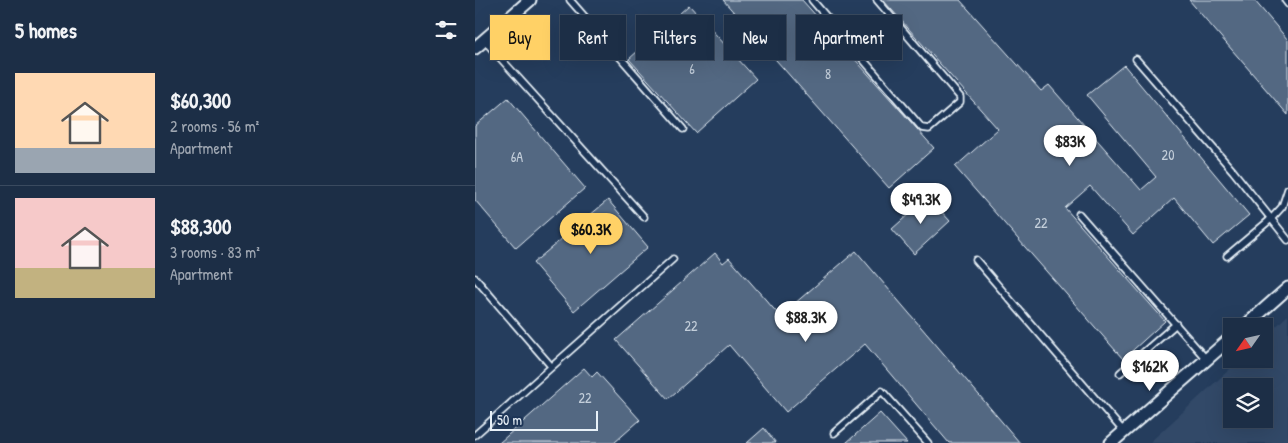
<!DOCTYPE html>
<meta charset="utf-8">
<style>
body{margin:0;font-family:"Patrick Hand",sans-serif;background:#25364d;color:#f1f3f6;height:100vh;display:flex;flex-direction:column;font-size:19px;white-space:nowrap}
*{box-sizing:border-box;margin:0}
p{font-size:16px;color:#a0a8b3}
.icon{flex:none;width:28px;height:28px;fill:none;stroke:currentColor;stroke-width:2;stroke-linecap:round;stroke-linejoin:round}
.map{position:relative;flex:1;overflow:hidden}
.side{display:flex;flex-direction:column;background:#1c2e46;width:475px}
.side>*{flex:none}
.guide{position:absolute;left:15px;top:15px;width:475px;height:45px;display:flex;gap:10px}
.needle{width:32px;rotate:236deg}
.tools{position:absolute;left:748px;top:318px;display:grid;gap:10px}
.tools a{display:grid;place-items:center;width:50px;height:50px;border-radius:0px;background:#1c2e46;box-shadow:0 5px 20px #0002,0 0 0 1px #3a4a5f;font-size:25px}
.scale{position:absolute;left:15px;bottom:12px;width:108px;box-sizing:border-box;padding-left:5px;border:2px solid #e8f1f8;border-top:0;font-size:14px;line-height:18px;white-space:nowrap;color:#e8f1f8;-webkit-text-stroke:4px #1d3557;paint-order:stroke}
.price{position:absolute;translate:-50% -42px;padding:0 11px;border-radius:18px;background:#fff;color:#222;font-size:16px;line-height:32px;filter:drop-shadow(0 1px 2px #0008)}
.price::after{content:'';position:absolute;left:50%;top:30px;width:15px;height:11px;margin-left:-8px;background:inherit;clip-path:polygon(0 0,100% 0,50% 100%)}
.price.on{background:#ffd166;color:#111}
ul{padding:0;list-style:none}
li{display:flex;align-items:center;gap:15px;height:125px;padding:0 15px}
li+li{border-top:1px solid #3a4a5f}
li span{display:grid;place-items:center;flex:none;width:140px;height:100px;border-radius:0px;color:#555}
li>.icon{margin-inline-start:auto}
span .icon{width:60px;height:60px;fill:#fffc;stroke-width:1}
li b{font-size:21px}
h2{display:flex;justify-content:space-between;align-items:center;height:60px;padding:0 15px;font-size:21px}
.chip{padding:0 18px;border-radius:0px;background:#1c2e46;box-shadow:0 5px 20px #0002,0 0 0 1px #3a4a5f;font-size:18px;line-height:45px}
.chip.on{background:#ffd166;color:#111}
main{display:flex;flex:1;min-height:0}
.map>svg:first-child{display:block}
.built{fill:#334a68;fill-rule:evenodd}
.building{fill:#536782;stroke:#e8f1f8}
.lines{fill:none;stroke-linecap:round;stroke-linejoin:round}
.service-casing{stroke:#e8f1f8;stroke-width:9}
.minor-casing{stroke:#e8f1f8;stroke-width:15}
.service{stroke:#1d3557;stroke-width:5.5}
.minor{stroke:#1d3557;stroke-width:11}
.labels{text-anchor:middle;stroke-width:5;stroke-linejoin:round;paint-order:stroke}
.number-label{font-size:14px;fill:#c3ceda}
</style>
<main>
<section class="side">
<h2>5 homes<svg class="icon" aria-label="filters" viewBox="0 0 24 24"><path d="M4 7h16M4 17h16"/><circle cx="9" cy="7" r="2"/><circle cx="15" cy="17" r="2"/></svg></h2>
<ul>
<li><span style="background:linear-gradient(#ffd9b3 75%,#9aa5b1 0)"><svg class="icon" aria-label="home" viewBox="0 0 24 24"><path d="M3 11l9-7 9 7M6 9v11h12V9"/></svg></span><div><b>$60,300</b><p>2 rooms · 56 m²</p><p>Apartment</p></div></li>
<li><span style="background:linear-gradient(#f6c9c9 70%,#c2b280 0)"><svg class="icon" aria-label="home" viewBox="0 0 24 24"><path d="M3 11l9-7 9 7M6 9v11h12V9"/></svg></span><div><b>$88,300</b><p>3 rooms · 83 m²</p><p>Apartment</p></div></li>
</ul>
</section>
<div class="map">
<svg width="813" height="443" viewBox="0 0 813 443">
<rect width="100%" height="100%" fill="#253d5d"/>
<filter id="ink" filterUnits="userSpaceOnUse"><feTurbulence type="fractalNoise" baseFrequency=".02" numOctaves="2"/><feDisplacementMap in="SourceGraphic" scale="10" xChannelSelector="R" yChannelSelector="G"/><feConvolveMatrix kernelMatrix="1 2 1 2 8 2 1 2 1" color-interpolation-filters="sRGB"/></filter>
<g filter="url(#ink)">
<path class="built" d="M 813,315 L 813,443 L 674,443 L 766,359 L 789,359 L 789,338 ZM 756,386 L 789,386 L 789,419 L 756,419 Z"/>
<g class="building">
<path d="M 248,0 L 327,0 L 459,148 L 414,188 Z"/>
<path d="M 408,0 L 485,0 L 566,91 L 574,85 L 666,190 L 681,177 L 612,95 L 649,65 L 774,215 L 738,245 L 699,198 L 658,235 L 615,186 L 590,208 L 690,321 L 648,359 L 480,167 L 523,129 Z"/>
<path d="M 714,0 L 779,0 L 813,40 L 813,115 Z"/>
<path d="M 214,5 L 281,79 L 221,133 L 154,59 Z"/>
<path d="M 33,98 L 110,188 L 41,248 L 0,200 L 0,126 Z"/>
<path d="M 453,197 L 475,221 L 439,254 L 417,229 Z"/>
<path d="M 133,200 L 173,247 L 99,311 L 58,263 Z"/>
<path d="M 381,251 L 545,443 L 474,443 L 390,344 L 311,412 L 254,345 L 193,399 L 141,340 L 240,253 L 248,263 L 254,258 L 305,316 Z"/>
<path d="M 109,368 L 117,377 L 122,372 L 165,420 L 139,443 L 24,443 Z"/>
<path d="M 405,413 L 432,443 L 371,443 Z"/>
<path d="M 289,428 L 301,443 L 272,443 Z"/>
</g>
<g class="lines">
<g class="service-casing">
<g id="service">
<path d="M 95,0 L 208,129"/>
<path d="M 337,0 L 447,128 L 454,129 L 485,102 L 485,97 L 402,0"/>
<path d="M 810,0 L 813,4"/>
<path d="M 9,40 L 169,217"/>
<path d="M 661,59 L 758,171 L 813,240"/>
<path d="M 604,214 L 732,360"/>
<path d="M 752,256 L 796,219 L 807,207 L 813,189"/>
<path d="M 501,260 L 649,432"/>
<path d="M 0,278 L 76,366"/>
<path d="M 645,373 L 701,324"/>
<path d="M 359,433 L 407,391 L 453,443"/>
<path d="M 0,435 L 198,259"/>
</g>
</g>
<g class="minor-casing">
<g id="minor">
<path d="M 0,48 L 55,0"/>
<path d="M 770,326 L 813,288"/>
<path d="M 636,443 L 756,338"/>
</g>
</g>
<use href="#service" class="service"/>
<use href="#minor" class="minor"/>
</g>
</g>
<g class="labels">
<g class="number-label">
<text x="217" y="74">6</text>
<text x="353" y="79">8</text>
<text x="693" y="160">20</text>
<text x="42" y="162">6A</text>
<text x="566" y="228">22</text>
<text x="216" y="331">22</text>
<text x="110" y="403">22</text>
</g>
</g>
</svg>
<div class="tools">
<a><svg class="needle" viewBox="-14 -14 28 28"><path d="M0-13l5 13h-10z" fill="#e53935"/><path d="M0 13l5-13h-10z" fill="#a0a8b3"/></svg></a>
<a><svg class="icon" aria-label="layers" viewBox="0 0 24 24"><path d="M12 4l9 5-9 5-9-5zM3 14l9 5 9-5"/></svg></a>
</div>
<div class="scale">50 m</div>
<b class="price" style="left:595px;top:167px">$83K</b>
<b class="price" style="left:446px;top:225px">$49.3K</b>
<b class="price on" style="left:116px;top:255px">$60.3K</b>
<b class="price" style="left:331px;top:343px">$88.3K</b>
<b class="price" style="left:675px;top:392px">$162K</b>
<div class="guide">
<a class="chip on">Buy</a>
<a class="chip">Rent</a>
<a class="chip">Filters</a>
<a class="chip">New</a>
<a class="chip">Apartment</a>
</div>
</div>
</main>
